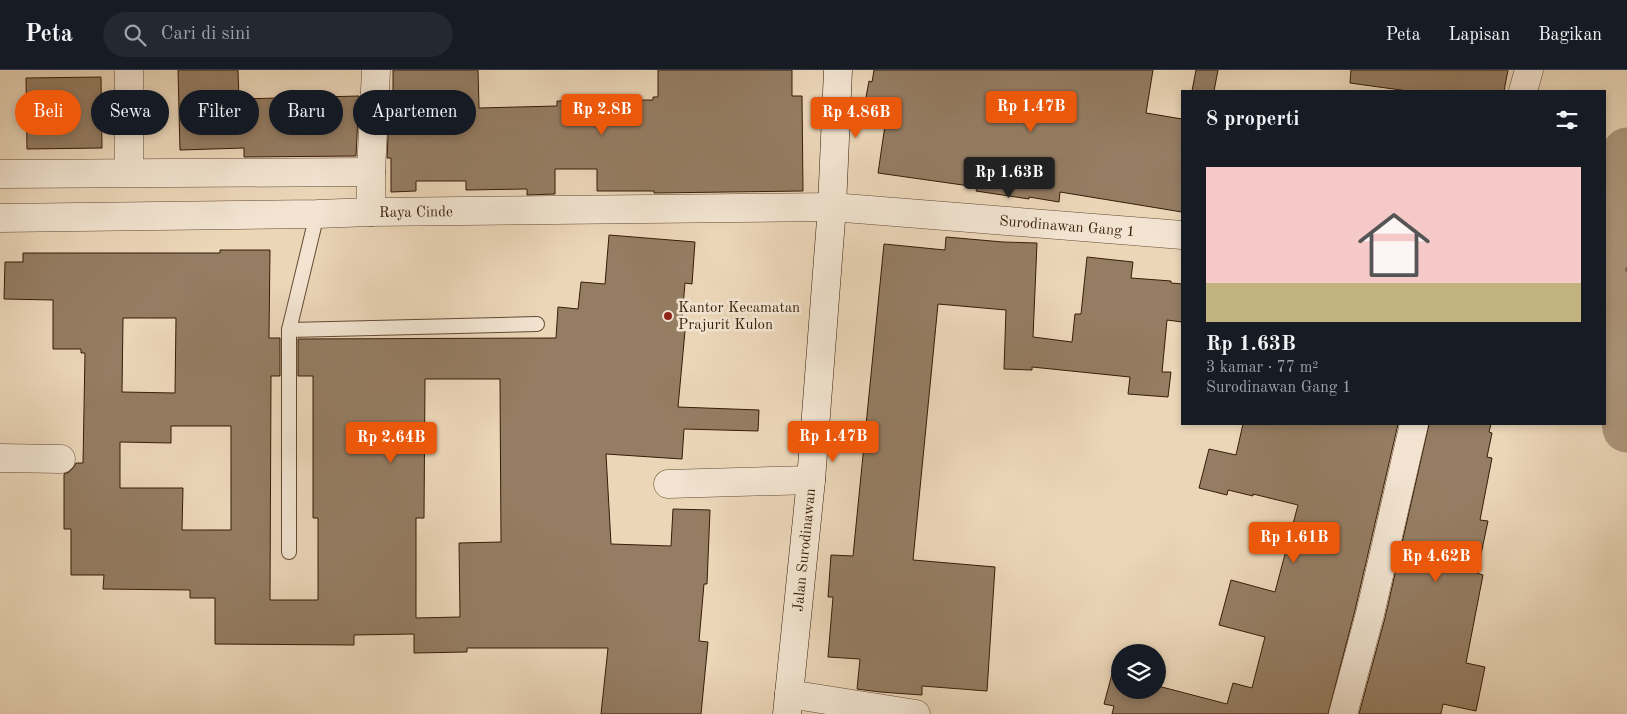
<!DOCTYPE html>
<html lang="id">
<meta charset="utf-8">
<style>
body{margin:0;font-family:"Old Standard TT",serif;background:#242831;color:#f1f3f6;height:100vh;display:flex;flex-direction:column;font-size:19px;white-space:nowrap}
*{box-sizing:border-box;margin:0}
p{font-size:16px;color:#9ea1a6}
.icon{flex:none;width:28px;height:28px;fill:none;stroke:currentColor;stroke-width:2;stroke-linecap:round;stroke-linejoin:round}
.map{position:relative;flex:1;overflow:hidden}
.details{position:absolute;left:1181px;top:20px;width:425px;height:335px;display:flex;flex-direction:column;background:#171b24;border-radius:0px;box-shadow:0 2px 8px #0003}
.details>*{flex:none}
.hud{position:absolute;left:15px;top:20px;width:475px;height:45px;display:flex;gap:10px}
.tools{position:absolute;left:1111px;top:574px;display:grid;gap:10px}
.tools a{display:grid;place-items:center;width:55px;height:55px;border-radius:50%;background:#171b24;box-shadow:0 2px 8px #0003;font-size:25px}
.price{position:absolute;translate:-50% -42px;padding:0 11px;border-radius:5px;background:#ea580c;color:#fff;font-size:16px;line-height:32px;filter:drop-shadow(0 1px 2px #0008)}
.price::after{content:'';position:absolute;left:50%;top:30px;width:15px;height:11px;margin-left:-8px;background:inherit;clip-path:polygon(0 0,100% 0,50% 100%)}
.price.active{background:#222;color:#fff}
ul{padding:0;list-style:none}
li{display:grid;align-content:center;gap:10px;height:265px;padding:0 25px}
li+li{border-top:1px solid #363941}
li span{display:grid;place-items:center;height:155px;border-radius:0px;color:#555}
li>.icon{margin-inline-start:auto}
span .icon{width:90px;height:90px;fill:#fffc;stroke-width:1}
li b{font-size:21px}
h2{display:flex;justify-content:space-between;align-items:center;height:60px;padding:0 25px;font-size:21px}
.chip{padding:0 18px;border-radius:22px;background:#171b24;box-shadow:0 2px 8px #0003;font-size:18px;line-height:45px}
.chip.active{background:#ea580c;color:#fff}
header{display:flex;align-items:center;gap:30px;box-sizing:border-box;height:70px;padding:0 25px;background:#171b24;border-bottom:1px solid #363941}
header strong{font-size:24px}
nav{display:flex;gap:28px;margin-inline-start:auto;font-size:18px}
.search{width:350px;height:45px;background:#242831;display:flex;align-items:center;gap:12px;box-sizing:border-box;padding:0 18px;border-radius:28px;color:#9ea1a6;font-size:19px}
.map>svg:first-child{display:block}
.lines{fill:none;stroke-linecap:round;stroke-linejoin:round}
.stream{stroke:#7e664d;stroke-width:8}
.river{stroke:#ae977c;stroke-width:49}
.building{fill:#957d63;stroke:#371c07;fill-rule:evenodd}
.service-casing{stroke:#644a33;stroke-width:16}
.minor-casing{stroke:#644a33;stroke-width:29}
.tertiary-casing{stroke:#644a33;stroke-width:29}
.secondary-casing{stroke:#371c07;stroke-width:29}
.service{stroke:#f2e4d1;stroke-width:14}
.minor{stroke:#f2e4d1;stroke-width:28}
.tertiary{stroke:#f2e4d1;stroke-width:28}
.secondary{stroke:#f2e4d1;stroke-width:28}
.poi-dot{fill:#8f2418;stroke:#f2e4d1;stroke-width:2}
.labels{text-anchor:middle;stroke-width:5;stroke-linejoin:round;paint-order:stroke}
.street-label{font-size:15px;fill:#371c07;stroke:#f2e4d1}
.poi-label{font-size:15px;fill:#371c07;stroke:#f2e4d1;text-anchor:start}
</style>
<header>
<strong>Peta</strong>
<div class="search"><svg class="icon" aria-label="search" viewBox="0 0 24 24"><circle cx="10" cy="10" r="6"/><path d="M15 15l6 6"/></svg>Cari di sini</div>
<nav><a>Peta</a><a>Lapisan</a><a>Bagikan</a></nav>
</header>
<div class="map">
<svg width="1627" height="644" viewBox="0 0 1627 644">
<rect width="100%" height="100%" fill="#ebd6b8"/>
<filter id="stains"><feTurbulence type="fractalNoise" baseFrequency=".004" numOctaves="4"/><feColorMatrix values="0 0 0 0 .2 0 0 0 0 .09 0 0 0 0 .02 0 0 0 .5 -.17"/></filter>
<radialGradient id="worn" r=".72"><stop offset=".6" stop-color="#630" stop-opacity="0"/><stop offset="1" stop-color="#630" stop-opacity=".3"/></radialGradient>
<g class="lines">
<path class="stream" d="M 1605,197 L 1627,200"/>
<g class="river">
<path d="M 1605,185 L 1627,82"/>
<path d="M 1605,214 L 1627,358"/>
</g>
</g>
<g class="building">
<path d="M 178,0 L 238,0 L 239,29 L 359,26 L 356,86 L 244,87 L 244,78 L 180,80 Z"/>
<path d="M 393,0 L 478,0 L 479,38 L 557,36 L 557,31 L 653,30 L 653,27 L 658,27 L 658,0 L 792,0 L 792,26 L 802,26 L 803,121 L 654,123 L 654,121 L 597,121 L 597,99 L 555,99 L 555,124 L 527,125 L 527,119 L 466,120 L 466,111 L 416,111 L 416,121 L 391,122 L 391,88 L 387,88 L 390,26 L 393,26 Z"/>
<path d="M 874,0 L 1153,0 L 1146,43 L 1182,49 L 1182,142 L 1060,122 L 1059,132 L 1029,127 L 1029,129 L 976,121 L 977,117 L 878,103 L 887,42 L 864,38 L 869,11 L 872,12 Z"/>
<path d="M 1196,0 L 1218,0 L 1214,21 L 1192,21 Z"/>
<path d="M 1351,0 L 1508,0 L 1504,21 L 1408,21 L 1350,13 Z"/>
<path d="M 101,7 L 102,78 L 27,79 L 26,8 Z"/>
<path d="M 609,165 L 695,172 L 692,214 L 685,213 L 681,260 L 685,261 L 678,337 L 759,340 L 758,361 L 684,359 L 682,389 L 606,384 L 611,474 L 671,476 L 673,439 L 710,440 L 707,514 L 704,514 L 699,571 L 708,572 L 701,644 L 601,644 L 608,578 L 467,578 L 467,582 L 414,583 L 414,564 L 354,565 L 354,575 L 215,574 L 215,528 L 190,528 L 190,520 L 103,519 L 104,505 L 71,505 L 71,459 L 64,459 L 64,404 L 69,402 L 74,397 L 76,393 L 83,393 L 85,283 L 81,283 L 81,279 L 53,279 L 53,230 L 4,229 L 5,192 L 23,192 L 23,183 L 220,183 L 220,180 L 270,180 L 269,268 L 280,268 L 280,306 L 271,306 L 270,530 L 318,530 L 318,448 L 313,448 L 313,306 L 298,306 L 298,269 L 556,268 L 558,237 L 578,239 L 581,212 L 605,214 ZM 123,248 L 176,248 L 175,323 L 122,322 ZM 425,309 L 500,309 L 501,472 L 459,473 L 460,547 L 416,548 L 416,448 L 424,448 ZM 171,356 L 231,356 L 231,460 L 182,460 L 183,418 L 120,418 L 120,372 L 171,373 Z"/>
<path d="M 946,167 L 1003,172 L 1037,173 L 1033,267 L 1072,272 L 1075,244 L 1081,244 L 1087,187 L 1133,192 L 1131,208 L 1171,211 L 1171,213 L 1182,214 L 1182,252 L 1167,250 L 1162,302 L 1171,302 L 1168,327 L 1128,324 L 1130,307 L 1032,297 L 1032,300 L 1004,299 L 1006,240 L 938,234 L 913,490 L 995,497 L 987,621 L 922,616 L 922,625 L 880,622 L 857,619 L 860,589 L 828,587 L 833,527 L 828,527 L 831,485 L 853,486 L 884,174 L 945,180 Z"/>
<path d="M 1243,354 L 1398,354 L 1355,540 L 1328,644 L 1112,644 L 1114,636 L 1104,634 L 1112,604 L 1120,606 L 1120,620 L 1158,620 L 1158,616 L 1227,634 L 1233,613 L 1252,618 L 1265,567 L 1219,555 L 1231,510 L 1275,522 L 1298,435 L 1253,424 L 1253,426 L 1228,420 L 1227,425 L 1199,418 L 1209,379 L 1236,385 Z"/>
<path d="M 1429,354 L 1491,354 L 1489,362 L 1492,363 L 1487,387 L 1492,388 L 1480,450 L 1488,451 L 1477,503 L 1483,505 L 1466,593 L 1485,597 L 1476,641 L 1443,634 L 1441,644 L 1359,644 L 1385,548 Z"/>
</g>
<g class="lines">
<g class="service-casing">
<g id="service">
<path d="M 289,260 L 537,254"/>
<path d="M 289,482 L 289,260 L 317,144"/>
</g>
</g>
<g class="minor-casing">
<g id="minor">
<path d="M 129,0 L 129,102"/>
<path d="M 1523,21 L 1529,0"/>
<path d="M 0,104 L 371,102"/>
<path id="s1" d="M 832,137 L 1182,165"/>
<path d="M 371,142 L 371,102 L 376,0"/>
<path d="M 0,388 L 61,389"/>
<path d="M 668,414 L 811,410"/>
<path d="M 789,624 L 916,644"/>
<path d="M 1343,644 L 1370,544 L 1414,354"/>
</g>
</g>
<g class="tertiary-casing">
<g id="tertiary">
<path id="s2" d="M 0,148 L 317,144 L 371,142 L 832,137"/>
</g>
</g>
<g class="secondary-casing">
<g id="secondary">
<path id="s3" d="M 787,644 L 811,410 L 832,137 L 838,0"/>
</g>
</g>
<use href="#service" class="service"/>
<use href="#minor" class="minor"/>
<use href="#tertiary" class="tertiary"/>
<use href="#secondary" class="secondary"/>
</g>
<circle class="poi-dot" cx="668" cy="246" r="5"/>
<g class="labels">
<g class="street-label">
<text dy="5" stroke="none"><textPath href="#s2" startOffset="416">Raya Cinde</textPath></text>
<text dy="5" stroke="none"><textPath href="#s1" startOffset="236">Surodinawan Gang 1</textPath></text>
<text dy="5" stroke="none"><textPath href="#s3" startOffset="165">Jalan Surodinawan</textPath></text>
</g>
<g class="poi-label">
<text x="678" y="242">Kantor Kecamatan<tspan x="678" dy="17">Prajurit Kulon</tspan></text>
</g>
</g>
<rect width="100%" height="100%" filter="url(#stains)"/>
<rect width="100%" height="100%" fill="url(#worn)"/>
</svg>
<div class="tools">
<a><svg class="icon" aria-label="layers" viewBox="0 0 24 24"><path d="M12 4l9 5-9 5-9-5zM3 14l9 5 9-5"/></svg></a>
</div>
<b class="price" style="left:1031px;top:63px">Rp 1.47B</b>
<b class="price" style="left:602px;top:66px">Rp 2.8B</b>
<b class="price" style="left:856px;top:69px">Rp 4.86B</b>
<b class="price active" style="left:1009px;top:129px">Rp 1.63B</b>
<b class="price" style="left:833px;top:393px">Rp 1.47B</b>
<b class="price" style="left:391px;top:394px">Rp 2.64B</b>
<b class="price" style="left:1294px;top:494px">Rp 1.61B</b>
<b class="price" style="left:1436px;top:513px">Rp 4.62B</b>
<div class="hud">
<a class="chip active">Beli</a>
<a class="chip">Sewa</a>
<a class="chip">Filter</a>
<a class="chip">Baru</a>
<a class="chip">Apartemen</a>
</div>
<section class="details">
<h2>8 properti<svg class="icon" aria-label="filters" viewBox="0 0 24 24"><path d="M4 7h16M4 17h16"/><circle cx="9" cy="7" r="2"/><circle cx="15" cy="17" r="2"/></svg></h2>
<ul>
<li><span style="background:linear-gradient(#f6c9c9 75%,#c2b280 0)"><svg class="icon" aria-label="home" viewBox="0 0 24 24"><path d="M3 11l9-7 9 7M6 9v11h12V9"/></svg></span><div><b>Rp 1.63B</b><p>3 kamar · 77 m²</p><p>Surodinawan Gang 1</p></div></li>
</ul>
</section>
</div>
